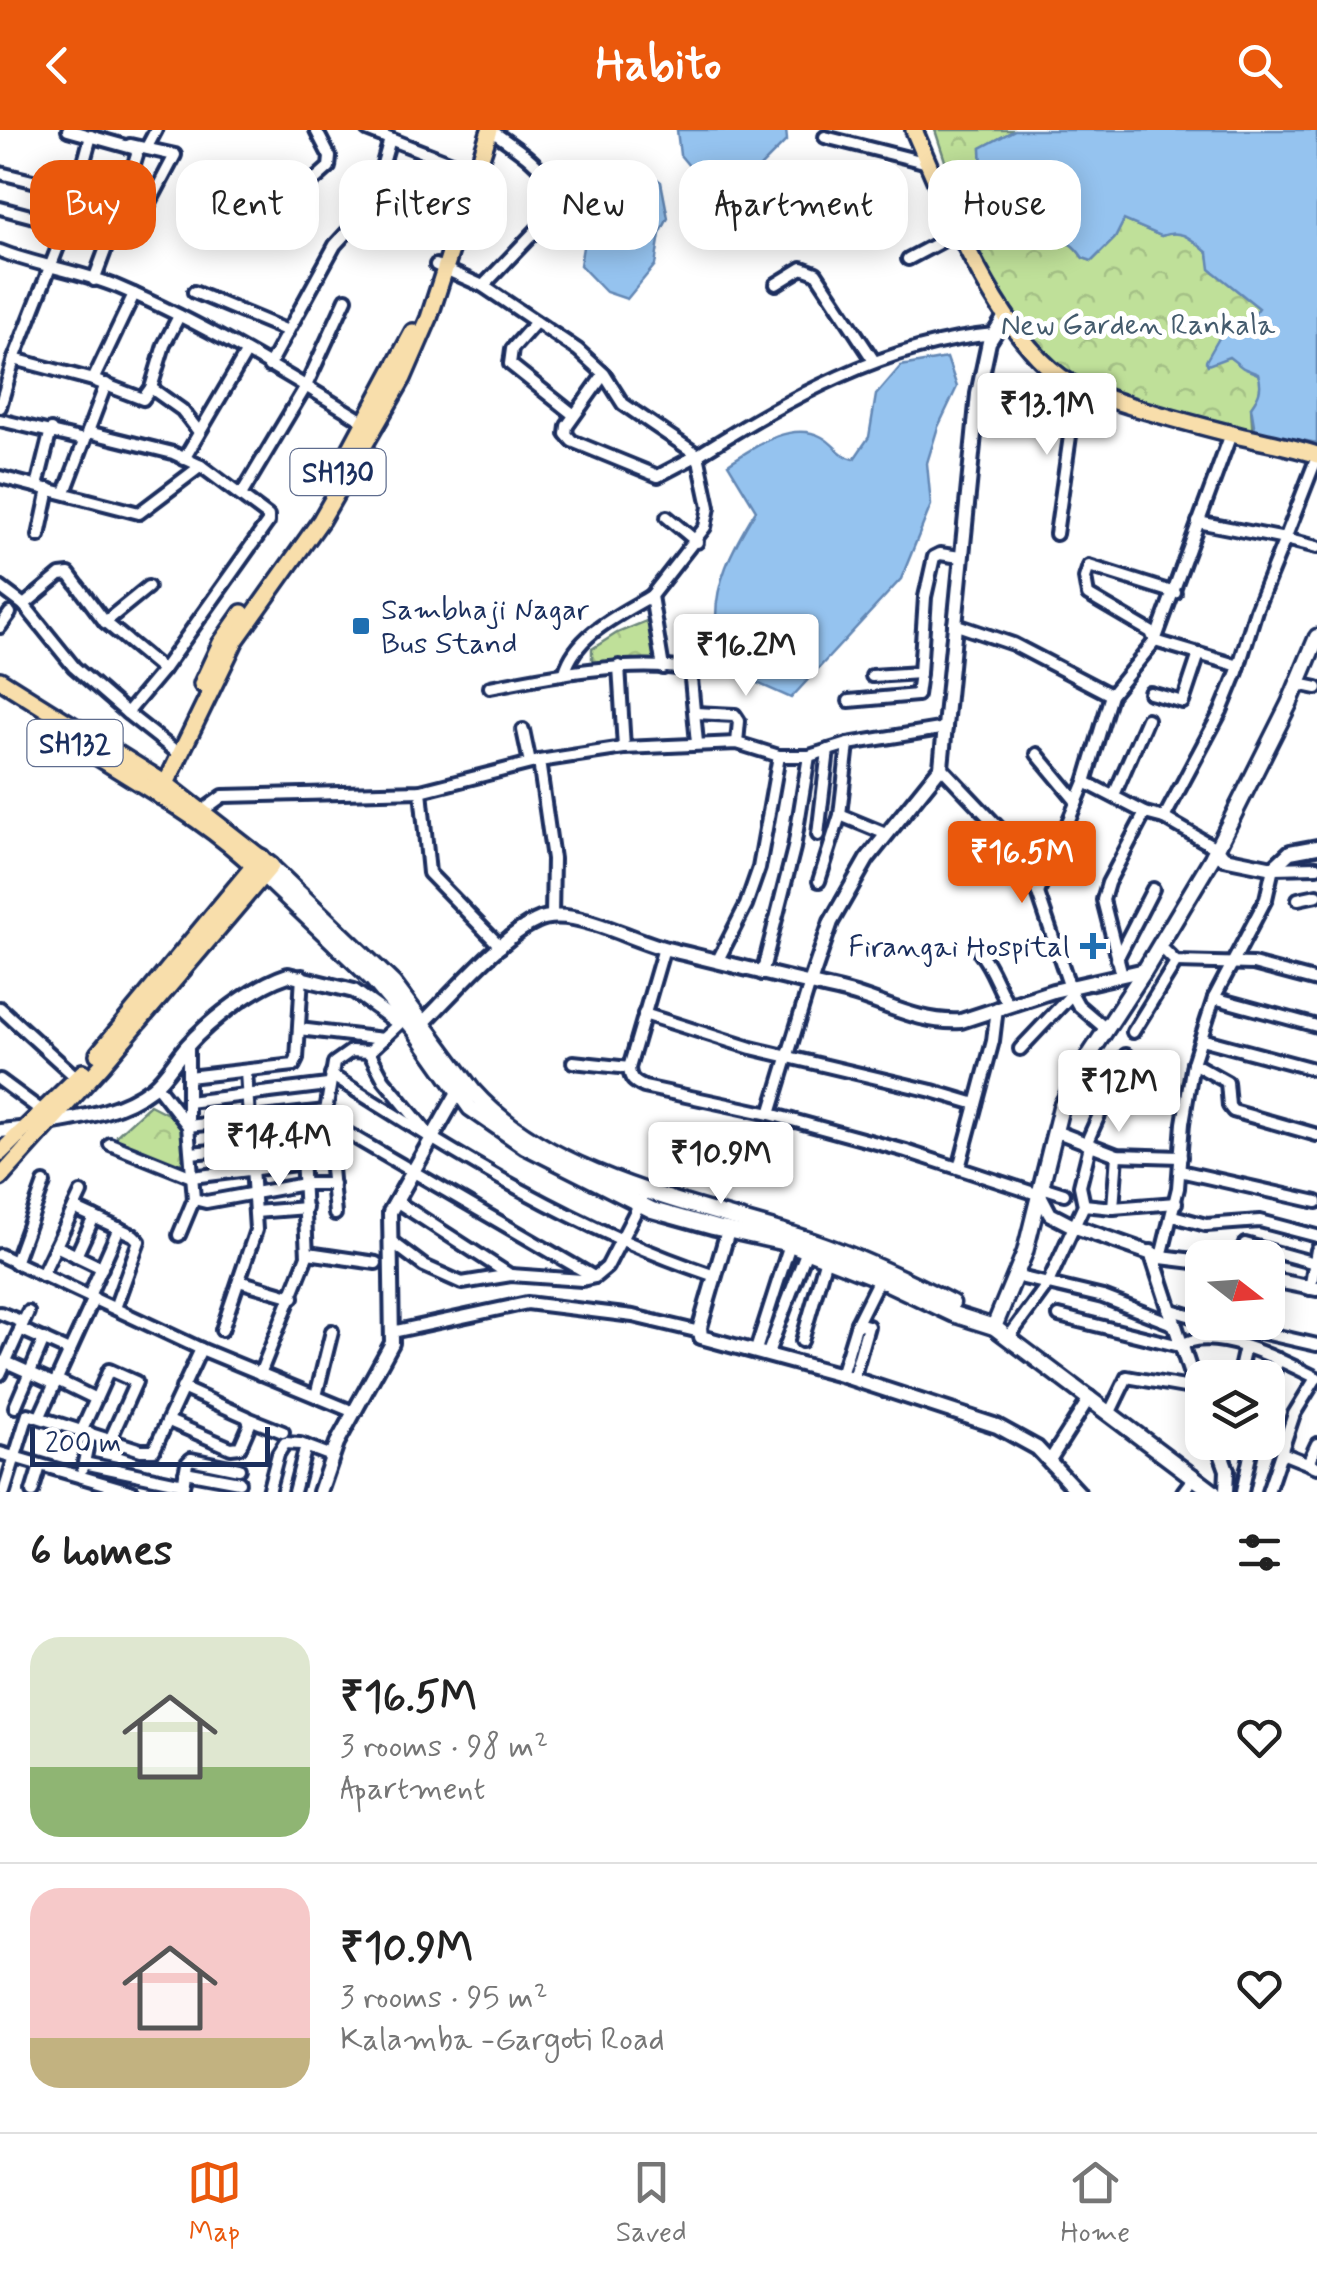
<!DOCTYPE html>
<meta charset="utf-8">
<style>
body{margin:0;font-family:Mynerve,sans-serif;background:#f2f2f2;color:#222;height:100vh;display:flex;flex-direction:column;font-size:38px;white-space:nowrap}
*{box-sizing:border-box;margin:0}
p{font-size:32px;color:#767676}
.icon{flex:none;width:55px;height:55px;fill:none;stroke:currentColor;stroke-width:2;stroke-linecap:round;stroke-linejoin:round}
.map{position:relative;height:1362px;overflow:hidden}
.drawer{display:flex;flex-direction:column;background:#fff;flex:1}
.drawer>*{flex:none}
.hud{position:absolute;left:30px;top:30px;width:1258px;height:90px;display:flex;gap:20px}
.needle{width:65px;rotate:107deg}
.fabs{position:absolute;left:1185px;top:1110px;display:grid;gap:20px}
.fabs a{display:grid;place-items:center;width:100px;height:100px;border-radius:20px;background:#fff;box-shadow:0 5px 25px #0003;font-size:50px}
.scale{position:absolute;left:30px;bottom:25px;width:240px;box-sizing:border-box;padding-left:10px;border:5px solid #1b2f5e;border-top:0;font-size:28px;line-height:35px;white-space:nowrap;color:#1b2f5e;-webkit-text-stroke:8px #fff;paint-order:stroke}
.price{position:absolute;translate:-50% -85px;padding:0 22px;border-radius:10px;background:#fff;color:#222;font-size:32px;line-height:65px;filter:drop-shadow(0 2px 5px #0008)}
.price::after{content:'';position:absolute;left:50%;top:60px;width:30px;height:22px;margin-left:-15px;background:inherit;clip-path:polygon(0 0,100% 0,50% 100%)}
.price.current{background:#ea580c;color:#fff}
ul{padding:0;list-style:none}
li{display:flex;align-items:center;gap:30px;height:250px;padding:0 30px}
li+li{border-top:2px solid #e0e0e0}
li span{display:grid;place-items:center;flex:none;width:280px;height:200px;border-radius:30px;color:#555}
li>.icon{margin-inline-start:auto}
span .icon{width:120px;height:120px;fill:#fffc;stroke-width:1}
li b{font-size:42px}
h2{display:flex;justify-content:space-between;align-items:center;height:120px;padding:0 30px;font-size:42px}
.tag{padding:0 35px;border-radius:30px;background:#fff;box-shadow:0 5px 25px #0003;font-size:35px;line-height:90px}
.tag.current{background:#ea580c;color:#fff}
header{display:flex;justify-content:space-between;align-items:center;height:130px;padding:0 30px;background:#ea580c;color:#fff;font-size:45px;font-weight:700}
.tab-bar{display:flex;justify-content:space-around;align-items:center;height:140px;border-top:2px solid #e0e0e0;background:#fff;font-size:28px;color:#767676}
.tab-bar a{display:grid;justify-items:center;gap:5px}
.tab-bar .current{color:#ea580c}
.map>svg:first-child{display:block}
.park{fill:url(#park-crowns);stroke:#6d887c;stroke-width:2.5}
.water{fill:#95c3ef;stroke:#6488b5;stroke-width:2.5}
.lines{fill:none;stroke-linecap:round;stroke-linejoin:round}
.minor-casing{stroke:#1b2f5e;stroke-width:18}
.tertiary-casing{stroke:#1b2f5e;stroke-width:20}
.secondary-casing{stroke:#1b2f5e;stroke-width:21}
.primary-casing{stroke:#1b2f5e;stroke-width:22}
.minor{stroke:#fff;stroke-width:10}
.tertiary{stroke:#fff;stroke-width:12}
.secondary{stroke:#fff;stroke-width:14}
.primary{stroke:#f8deab;stroke-width:15}
.poi-dot{fill:#1f6fb2;stroke:#fff;stroke-width:4}
.labels{text-anchor:middle;stroke-width:10;stroke-linejoin:round;paint-order:stroke}
.shield{fill:#fff;stroke:#5f6d8e;stroke-width:2.5}
.shield-label{font-size:28px;font-weight:bold;fill:#1b2f5e}
.park-label{font-size:30px;fill:#445b6d;stroke:#fff}
.poi-label{font-size:30px;fill:#1b2f5e;stroke:#fff;text-anchor:start}
</style>
<header><svg class="icon" aria-label="back" viewBox="0 0 24 24"><path d="M15 5l-7 7 7 7"/></svg>Habito<svg class="icon" aria-label="search" viewBox="0 0 24 24"><circle cx="10" cy="10" r="6"/><path d="M15 15l6 6"/></svg></header>
<div class="map">
<svg width="1317" height="1362" viewBox="0 0 1317 1362">
<defs>
<pattern id="park-crowns" width="20" height="18" patternUnits="userSpaceOnUse" patternTransform="scale(2.5)"><rect width="20" height="18" fill="#bfe099"/><path d="M2 6a3 3 0 1 1 6 0M12 15a3 3 0 1 1 6 0" fill="none" stroke="#a4c086"/></pattern>
</defs>
<rect width="100%" height="100%" fill="#fff"/>
<filter id="ink" filterUnits="userSpaceOnUse"><feTurbulence type="fractalNoise" baseFrequency=".01" numOctaves="2"/><feDisplacementMap in="SourceGraphic" scale="20" xChannelSelector="R" yChannelSelector="G"/><feConvolveMatrix kernelMatrix="1 2 1 2 8 2 1 2 1" color-interpolation-filters="sRGB"/></filter>
<g filter="url(#ink)">
<g class="park">
<path d="M 935,0 L 1015,0 L 981,18 L 983,58 L 1003,100 C 1013,103 1024,108 1034,111 C 1059,117 1065,101 1083,128 L 1092,131 L 1115,108 L 1124,90 L 1161,106 C 1183,98 1192,109 1208,123 L 1211,139 L 1259,178 L 1252,189 L 1226,196 L 1207,231 L 1229,227 L 1258,244 L 1261,251 L 1259,265 L 1251,277 L 1253,309 L 1078,257 L 1032,222 L 969,105 Z"/>
<path d="M 649,490 L 663,538 L 592,540 L 592,519 L 617,503 Z"/>
<path d="M 150,975 L 183,992 L 186,1021 L 180,1036 L 117,1010 L 117,1005 Z"/>
</g>
<g class="water">
<path d="M 677,0 L 786,0 L 787,10 L 754,43 L 747,60 L 694,42 L 680,25 Z"/>
<path d="M 1015,0 L 1317,0 L 1317,313 L 1255,301 L 1251,277 C 1259,266 1263,257 1258,244 L 1243,238 L 1229,227 L 1208,235 L 1206,231 L 1226,196 L 1251,189 L 1259,178 L 1210,139 L 1208,123 C 1192,110 1183,98 1161,106 L 1124,90 L 1115,108 L 1092,131 L 1083,128 C 1068,106 1065,114 1042,112 C 1030,111 1015,103 1003,100 L 983,58 L 981,18 Z"/>
<path d="M 637,34 L 661,52 L 668,88 L 660,104 L 655,135 L 627,169 L 606,162 L 580,135 L 585,105 L 574,77 L 594,72 L 602,40 Z"/>
<path d="M 947,228 L 957,257 L 938,297 L 927,333 L 931,375 L 901,449 L 791,568 L 737,544 C 730,530 719,515 717,500 C 711,456 734,416 756,380 L 728,334 C 753,318 790,290 822,307 C 835,314 838,325 854,329 L 869,307 L 876,265 L 901,236 Z"/>
</g>
<g class="lines">
<g class="minor-casing">
<g id="minor">
<path d="M 68,0 L 136,19 L 137,25 L 113,101 L 130,104 L 137,97 L 175,25 L 130,15"/>
<path d="M 367,0 L 477,43"/>
<path d="M 825,7 L 928,33"/>
<path d="M 147,17 L 156,0"/>
<path d="M 0,43 L 122,73"/>
<path d="M 0,78 L 110,107"/>
<path d="M 274,86 L 329,37 L 330,27 L 316,0"/>
<path d="M 0,121 C 38,136 80,141 118,157 C 205,194 288,245 368,294"/>
<path d="M 908,129 L 959,102"/>
<path d="M 436,135 L 483,156 L 578,220 L 604,244 L 623,274 L 698,325 L 658,346 L 572,311 L 566,304 L 567,296 L 604,244"/>
<path d="M 94,150 L 112,102"/>
<path d="M 776,154 L 802,138 L 816,143 L 874,231"/>
<path d="M 483,156 L 546,90 C 570,47 519,22 491,0"/>
<path d="M 194,162 L 288,201"/>
<path d="M 536,192 L 512,219 L 510,234 L 574,285"/>
<path d="M 14,229 L 67,94 L 91,6"/>
<path d="M 269,236 L 335,115 L 371,76 L 390,9"/>
<path d="M 93,250 L 134,164"/>
<path d="M 151,258 L 182,280 L 199,302"/>
<path d="M 0,277 L 14,229 L 93,250 L 143,269 L 151,258 L 164,215 L 179,186"/>
<path d="M 0,290 L 84,310"/>
<path d="M 88,302 L 173,323 L 201,336"/>
<path d="M 184,329 L 246,223"/>
<path d="M 0,347 L 139,383 L 201,336 L 268,386 L 268,392 L 163,540 L 127,583 L 179,624"/>
<path d="M 37,356 L 51,300"/>
<path d="M 65,362 L 106,254"/>
<path d="M 241,365 L 306,256 L 346,169"/>
<path d="M 667,387 L 697,412"/>
<path d="M 1198,392 L 1285,409 L 1317,327"/>
<path d="M 1056,404 L 1077,257"/>
<path d="M 39,406 L 49,359"/>
<path d="M 0,457 L 24,475 L 74,537 L 127,583"/>
<path d="M 1175,463 L 1089,436 L 1085,448 L 1088,465 L 1151,502 L 1155,511 L 1239,536"/>
<path d="M 651,466 L 705,397 L 709,377 L 698,325 C 790,268 883,214 994,204"/>
<path d="M 24,475 L 60,445 L 69,444 L 105,492 L 163,540"/>
<path d="M 105,492 L 148,457"/>
<path d="M 954,494 L 1013,514 L 1111,565"/>
<path d="M 0,497 L 10,483"/>
<path d="M 619,536 L 624,618"/>
<path d="M 565,542 C 576,504 619,485 651,466 L 663,538"/>
<path d="M 872,546 L 920,543 L 925,467 L 934,427 L 940,424 L 960,427"/>
<path d="M 1298,554 L 1317,558"/>
<path d="M 490,557 C 556,544 621,531 688,539 L 691,549 L 697,613"/>
<path d="M 1150,563 L 1183,572 L 1199,524"/>
<path d="M 849,571 L 917,565 L 920,543"/>
<path d="M 695,583 L 735,585 L 739,591 L 737,613"/>
<path d="M 523,600 L 530,633"/>
<path d="M 848,614 L 840,685 L 886,704"/>
<path d="M 1037,624 L 1077,672"/>
<path d="M 539,631 L 553,729 L 552,786"/>
<path d="M 941,637 L 1015,715 L 1038,763 L 1072,864 L 1078,875 L 1106,899"/>
<path d="M 1085,652 L 1145,683 L 1164,688 L 1216,718"/>
<path d="M 421,661 L 429,743 L 501,817"/>
<path d="M 1114,665 L 1147,589"/>
<path d="M 198,684 L 223,666 L 421,661 L 539,631 L 624,618 L 737,613 L 779,626 L 809,626 L 848,614 L 946,598"/>
<path d="M 1164,688 L 1221,581 L 1237,542 L 1256,480 L 1285,409 L 1317,417"/>
<path d="M 818,705 L 828,620"/>
<path d="M 1024,733 L 1058,715"/>
<path d="M 819,751 L 840,685"/>
<path d="M 1038,763 L 1085,652 L 1111,565 L 1155,511 L 1231,304"/>
<path d="M 1298,769 L 1317,765"/>
<path d="M 1159,815 L 1176,832 L 1253,834 L 1317,851"/>
<path d="M 664,818 L 629,938 C 630,950 634,952 644,957 L 770,984"/>
<path d="M 980,823 C 994,840 997,858 1009,875"/>
<path d="M 1117,829 L 1153,759"/>
<path d="M 718,830 L 746,775 L 759,738 L 779,626"/>
<path d="M 762,844 L 794,718 L 809,626"/>
<path d="M 1122,845 L 1103,770 L 1108,753 L 1145,683"/>
<path d="M 809,856 L 770,984 L 906,1021 L 1040,1065"/>
<path d="M 1214,868 L 1317,896"/>
<path d="M 0,878 L 78,949"/>
<path d="M 644,884 L 751,918 L 932,961 L 976,974"/>
<path d="M 299,899 L 383,909"/>
<path d="M 1133,902 L 1176,832"/>
<path d="M 1201,909 L 1317,940"/>
<path d="M 188,916 L 188,996 L 194,1069 L 206,1072 L 304,1054 L 333,1054"/>
<path d="M 1020,919 L 1072,864"/>
<path d="M 369,922 L 384,950 L 427,1002"/>
<path d="M 573,932 L 629,938"/>
<path d="M 1193,933 L 1227,952 L 1229,976 L 1233,981 L 1317,1005"/>
<path d="M 331,945 C 456,1024 573,1099 715,1146"/>
<path d="M 188,947 L 294,935 L 297,929 L 302,846"/>
<path d="M 0,950 L 42,981"/>
<path d="M 156,955 L 188,996 L 326,981"/>
<path d="M 188,972 L 328,955"/>
<path d="M 328,992 L 594,1147"/>
<path d="M 1055,1001 L 1117,1025 L 1181,1027"/>
<path d="M 110,1014 L 192,1047 L 304,1033"/>
<path d="M 1086,1014 L 1126,925"/>
<path d="M 191,1023 L 303,1012"/>
<path d="M 959,1038 L 993,911 L 997,878"/>
<path d="M 1180,1041 L 1317,1072"/>
<path d="M 1042,1057 L 1064,1064"/>
<path d="M 396,1071 L 510,1145"/>
<path d="M 1084,1075 L 1080,1056 L 1090,1016"/>
<path d="M 74,1078 L 133,1105 L 139,1111 L 115,1178"/>
<path d="M 1113,1078 L 1117,1025"/>
<path d="M 255,1082 L 306,1078"/>
<path d="M 335,1084 L 326,981 L 334,933 L 351,921 L 369,922 L 404,889"/>
<path d="M 1173,1086 L 1206,1095 L 1260,1091 L 1317,1106"/>
<path d="M 179,1105 L 194,1069"/>
<path d="M 392,1112 L 424,1136 L 462,1153 L 511,1145 L 582,1150 L 595,1147 L 607,1137 L 642,1069"/>
<path d="M 1245,1114 L 1315,1133"/>
<path d="M 56,1116 L 102,1138"/>
<path d="M 308,1123 L 376,1133"/>
<path d="M 0,1125 L 201,1219 L 354,1282"/>
<path d="M 76,1126 L 94,1087"/>
<path d="M 1161,1127 L 1178,1058 L 1183,993 L 1193,933 L 1214,868 L 1266,769 L 1273,738 L 1317,737"/>
<path d="M 15,1133 L 44,1053"/>
<path d="M 42,1145 L 81,1063"/>
<path d="M 1015,1146 L 1103,1167 L 1173,1194"/>
<path d="M 239,1151 L 293,1167"/>
<path d="M 1310,1159 L 1317,1120"/>
<path d="M 89,1166 L 119,1098"/>
<path d="M 1168,1179 L 1202,1189"/>
<path d="M 0,1183 L 23,1192"/>
<path d="M 1059,1186 L 1180,1216 C 1214,1194 1285,1232 1317,1248"/>
<path d="M 1216,1192 L 1317,1215"/>
<path d="M 20,1199 L 69,1221"/>
<path d="M 222,1200 L 256,1100 L 246,941"/>
<path d="M 392,1202 L 527,1173 L 633,1186 L 700,1202"/>
<path d="M 1009,1207 L 1047,1155 L 1084,1075 L 1113,1078 L 1176,1073"/>
<path d="M 802,1211 L 826,1128"/>
<path d="M 756,1220 L 790,1114"/>
<path d="M 768,1223 L 807,1120"/>
<path d="M 6,1232 L 55,1254"/>
<path d="M 0,1244 L 28,1182"/>
<path d="M 260,1244 L 307,1126 L 300,984"/>
<path d="M 841,1245 L 857,1193 L 879,1149"/>
<path d="M 1238,1248 L 1245,1217"/>
<path d="M 853,1249 L 868,1196 L 857,1193"/>
<path d="M 57,1250 L 96,1269"/>
<path d="M 1268,1263 L 1278,1229"/>
<path d="M 316,1266 L 332,1201"/>
<path d="M 15,1277 L 44,1209"/>
<path d="M 1110,1282 L 1127,1247 L 1196,1259"/>
<path d="M 40,1286 L 94,1168"/>
<path d="M 250,1289 L 283,1302"/>
<path d="M 169,1291 L 231,1318 L 240,1317 L 250,1294 L 247,1287 L 182,1258"/>
<path d="M 82,1300 L 109,1240 L 136,1252 L 110,1310"/>
<path d="M 0,1323 L 133,1362"/>
<path d="M 1282,1323 L 1317,1337"/>
<path d="M 1050,1330 L 1090,1267"/>
<path d="M 84,1333 L 183,1354"/>
<path d="M 1308,1333 L 1317,1314"/>
<path d="M 83,1338 L 90,1303"/>
<path d="M 185,1342 L 239,1352"/>
<path d="M 4,1362 L 28,1284 L 141,1320 L 154,1320 L 201,1219"/>
<path d="M 32,1362 L 40,1336"/>
<path d="M 182,1362 L 187,1333 L 191,1329 L 239,1339"/>
<path d="M 268,1362 L 278,1324 L 285,1313 L 300,1314 L 332,1326"/>
<path d="M 294,1362 L 306,1316"/>
<path d="M 1183,1362 L 1195,1346"/>
<path d="M 1242,1362 L 1253,1312"/>
<path d="M 1268,1362 L 1294,1284 L 1316,1248"/>
</g>
</g>
<g class="tertiary-casing">
<g id="tertiary">
<path d="M 1216,718 L 1224,728 L 1273,738 L 1290,722 L 1317,717"/>
<path d="M 809,856 L 831,792 L 867,729 L 941,637 L 978,264 L 989,212 L 1006,185"/>
<path d="M 418,898 C 448,869 500,807 536,791 C 548,785 561,786 573,788 C 606,794 635,811 667,819 C 724,833 780,847 837,860 C 879,869 916,894 961,891 L 1053,861 L 1145,840"/>
<path d="M 49,993 C 85,987 122,981 152,958 C 166,947 175,930 187,916 C 210,890 254,856 288,845 L 354,861 L 398,893"/>
<path d="M 0,1001 L 30,998"/>
<path d="M 1040,1065 L 1050,1084 L 1073,1096 L 1161,1127 L 1202,1132"/>
<path d="M 728,1101 L 700,1197 L 701,1207 L 841,1245 L 997,1296 L 1037,1318 L 1078,1362"/>
<path d="M 1151,1122 L 1202,1278"/>
<path d="M 1268,1149 L 1317,1159"/>
<path d="M 1217,1312 L 1227,1340 L 1226,1362"/>
<path d="M 320,1362 L 337,1313 L 392,1213 L 390,1082 L 461,957"/>
</g>
</g>
<g class="secondary-casing">
<g id="secondary">
<path d="M 271,736 L 393,853 L 473,961 C 548,1046 694,1074 797,1106 C 851,1123 902,1147 952,1173"/>
<path d="M 263,745 L 373,850 L 415,900 L 470,978 L 525,1016 L 652,1080 L 713,1097 L 790,1114 L 879,1149 L 953,1184 L 994,1197 L 1213,1362"/>
<path d="M 994,1197 L 1025,1122 L 1061,977 L 1085,932 L 1145,840 L 1212,728 L 1289,574 L 1317,507"/>
</g>
</g>
<g class="primary-casing">
<g id="primary">
<path d="M 914,0 C 945,73 1006,228 1082,259 C 1131,278 1185,292 1236,305 C 1263,312 1291,316 1317,325"/>
<path d="M 337,344 L 413,202"/>
<path d="M 0,550 L 166,654 L 271,736 L 102,935 L 0,1048"/>
<path d="M 202,554 L 221,513 L 242,483"/>
<path d="M 53,597 C 121,646 199,681 259,741"/>
<path d="M 160,666 L 235,511 L 321,390 L 403,248 L 429,188 L 490,0"/>
<path d="M 98,924 L 261,727"/>
<path d="M 0,1023 L 83,942"/>
</g>
</g>
<use href="#minor" class="minor"/>
<use href="#tertiary" class="tertiary"/>
<use href="#secondary" class="secondary"/>
<use href="#primary" class="primary"/>
</g>
</g>
<g class="poi-dot">
<rect x="351" y="486" width="20" height="20" rx="5"/>
<path d="M1088 801h10v10h10v10h-10v10h-10v-10h-10v-10h10z"/>
</g>
<g class="labels">
<g class="shield">
<rect x="290.5" y="319" width="95" height="46" rx="8"/>
<rect x="27.5" y="590" width="95" height="46" rx="8"/>
</g>
<g class="shield-label">
<text x="338" y="352">SH130</text>
<text x="75" y="623">SH132</text>
</g>
<g class="park-label">
<text x="1138" y="204">New Garden Rankala</text>
</g>
<g class="poi-label">
<text x="381" y="489">Sambhaji Nagar<tspan x="381" dy="34">Bus Stand</tspan></text>
<text x="1070" y="826" text-anchor="end">Firangai Hospital</text>
</g>
</g>
</svg>
<div class="fabs">
<a><svg class="needle" viewBox="-14 -14 28 28"><path d="M0-13l5 13h-10z" fill="#e53935"/><path d="M0 13l5-13h-10z" fill="#767676"/></svg></a>
<a><svg class="icon" aria-label="layers" viewBox="0 0 24 24"><path d="M12 4l9 5-9 5-9-5zM3 14l9 5 9-5"/></svg></a>
</div>
<div class="scale">200 m</div>
<b class="price" style="left:1047px;top:328px">₹13.1M</b>
<b class="price" style="left:746px;top:569px">₹16.2M</b>
<b class="price current" style="left:1022px;top:776px">₹16.5M</b>
<b class="price" style="left:1119px;top:1005px">₹12M</b>
<b class="price" style="left:279px;top:1060px">₹14.4M</b>
<b class="price" style="left:721px;top:1077px">₹10.9M</b>
<div class="hud">
<a class="tag current">Buy</a>
<a class="tag">Rent</a>
<a class="tag">Filters</a>
<a class="tag">New</a>
<a class="tag">Apartment</a>
<a class="tag">House</a>
</div>
</div>
<section class="drawer">
<h2>6 homes<svg class="icon" aria-label="filters" viewBox="0 0 24 24"><path d="M4 7h16M4 17h16"/><circle cx="9" cy="7" r="2"/><circle cx="15" cy="17" r="2"/></svg></h2>
<ul>
<li><span style="background:linear-gradient(#dfe7d0 65%,#8fb573 0)"><svg class="icon" aria-label="home" viewBox="0 0 24 24"><path d="M3 11l9-7 9 7M6 9v11h12V9"/></svg></span><div><b>₹16.5M</b><p>3 rooms · 98 m²</p><p>Apartment</p></div><svg class="icon" aria-label="heart" viewBox="0 0 24 24"><path d="M12 20l-8-8c-3-5 5-10 8-4 3-6 11-1 8 4z"/></svg></li>
<li><span style="background:linear-gradient(#f6c9c9 75%,#c2b280 0)"><svg class="icon" aria-label="home" viewBox="0 0 24 24"><path d="M3 11l9-7 9 7M6 9v11h12V9"/></svg></span><div><b>₹10.9M</b><p>3 rooms · 95 m²</p><p>Kalamba -Gargoti Road</p></div><svg class="icon" aria-label="heart" viewBox="0 0 24 24"><path d="M12 20l-8-8c-3-5 5-10 8-4 3-6 11-1 8 4z"/></svg></li>
</ul>
</section>
<nav class="tab-bar">
<a class="current"><svg class="icon" aria-label="map" viewBox="0 0 24 24"><path d="M3 6l6-2 6 2 6-2v14l-6 2-6-2-6 2zM9 4v14M15 6v14"/></svg>Map</a>
<a><svg class="icon" aria-label="saved" viewBox="0 0 24 24"><path d="M7 4h10v16l-5-4-5 4z"/></svg>Saved</a>
<a><svg class="icon" aria-label="home" viewBox="0 0 24 24"><path d="M3 11l9-7 9 7M6 9v11h12V9"/></svg>Home</a>
</nav>
